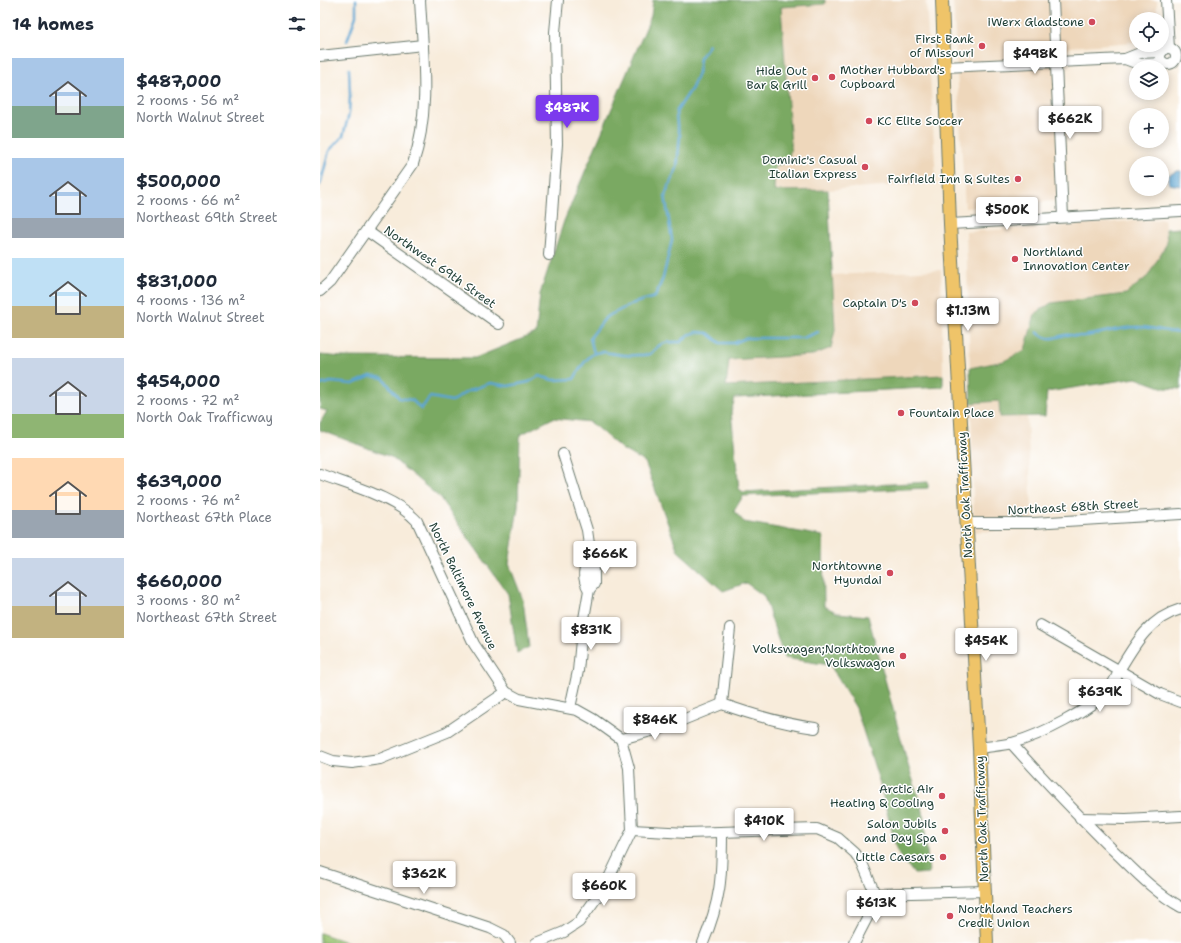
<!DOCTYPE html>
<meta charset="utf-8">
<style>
body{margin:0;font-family:"Shantell Sans",sans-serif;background:#f6f6f7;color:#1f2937;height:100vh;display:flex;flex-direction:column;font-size:15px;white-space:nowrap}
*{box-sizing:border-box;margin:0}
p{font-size:13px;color:#747a83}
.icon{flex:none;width:22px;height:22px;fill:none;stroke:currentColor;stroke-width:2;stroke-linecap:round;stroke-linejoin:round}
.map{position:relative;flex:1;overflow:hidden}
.panel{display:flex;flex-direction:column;background:#fff;width:320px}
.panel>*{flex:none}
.tools{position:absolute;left:809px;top:12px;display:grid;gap:8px}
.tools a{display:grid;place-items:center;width:40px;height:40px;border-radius:50%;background:#fff;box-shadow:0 2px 10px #0003;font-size:20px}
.price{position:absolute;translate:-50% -34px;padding:0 9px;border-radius:4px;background:#fff;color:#222;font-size:13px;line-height:26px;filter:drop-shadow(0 1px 2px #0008)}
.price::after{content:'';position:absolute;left:50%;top:24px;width:12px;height:9px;margin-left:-6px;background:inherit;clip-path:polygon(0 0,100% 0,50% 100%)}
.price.selected{background:#7c3aed;color:#fff}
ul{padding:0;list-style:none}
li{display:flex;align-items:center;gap:12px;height:100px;padding:0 12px}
li span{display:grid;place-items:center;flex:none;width:112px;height:80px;border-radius:0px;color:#555}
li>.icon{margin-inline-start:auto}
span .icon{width:48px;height:48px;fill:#fffc;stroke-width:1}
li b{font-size:17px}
h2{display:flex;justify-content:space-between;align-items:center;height:48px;padding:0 12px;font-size:17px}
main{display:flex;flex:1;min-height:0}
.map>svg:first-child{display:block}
.built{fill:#eed7bb}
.green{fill:#98c370;stroke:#5c8052}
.forest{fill:#7aa962;stroke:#4c734b}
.water{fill:#5aa4d2;stroke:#3c7083}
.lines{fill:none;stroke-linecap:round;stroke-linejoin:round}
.stream{stroke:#5aa4d2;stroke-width:2.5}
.minor-casing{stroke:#6b7a6e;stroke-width:12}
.major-casing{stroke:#6b7a6e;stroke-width:14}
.minor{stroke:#fff;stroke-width:10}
.major{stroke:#efc469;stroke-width:12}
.poi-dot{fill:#d1495b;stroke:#fff;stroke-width:1.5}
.labels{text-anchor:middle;stroke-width:3;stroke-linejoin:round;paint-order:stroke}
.poi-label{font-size:12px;fill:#1f3d34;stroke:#fff;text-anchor:end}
.street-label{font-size:12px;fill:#1f3d34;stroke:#fff}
</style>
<main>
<section class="panel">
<h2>14 homes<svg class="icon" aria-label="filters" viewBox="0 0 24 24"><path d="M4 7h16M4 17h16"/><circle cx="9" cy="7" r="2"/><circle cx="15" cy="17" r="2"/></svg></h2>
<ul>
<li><span style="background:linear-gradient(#a9c7e8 60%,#7fa58c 0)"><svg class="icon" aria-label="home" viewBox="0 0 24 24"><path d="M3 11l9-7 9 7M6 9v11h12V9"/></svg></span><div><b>$487,000</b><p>2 rooms · 56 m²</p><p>North Walnut Street</p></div></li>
<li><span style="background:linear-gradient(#a9c7e8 75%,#9aa5b1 0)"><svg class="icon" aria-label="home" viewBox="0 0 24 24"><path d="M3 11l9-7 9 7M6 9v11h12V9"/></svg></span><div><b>$500,000</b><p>2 rooms · 66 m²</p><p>Northeast 69th Street</p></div></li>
<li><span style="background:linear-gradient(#bfe0f5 60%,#c2b280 0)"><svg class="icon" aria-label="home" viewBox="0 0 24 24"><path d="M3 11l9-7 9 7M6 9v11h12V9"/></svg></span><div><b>$831,000</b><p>4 rooms · 136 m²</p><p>North Walnut Street</p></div></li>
<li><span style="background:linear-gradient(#c9d6e8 70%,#8fb573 0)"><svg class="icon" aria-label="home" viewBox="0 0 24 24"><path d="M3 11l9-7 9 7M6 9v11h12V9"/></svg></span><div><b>$454,000</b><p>2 rooms · 72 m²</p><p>North Oak Trafficway</p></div></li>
<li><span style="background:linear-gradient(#ffd9b3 65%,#9aa5b1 0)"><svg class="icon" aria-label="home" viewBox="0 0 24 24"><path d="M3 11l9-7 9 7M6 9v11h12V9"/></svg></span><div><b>$639,000</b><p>2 rooms · 76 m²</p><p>Northeast 67th Place</p></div></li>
<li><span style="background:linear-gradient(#c9d6e8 60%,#c2b280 0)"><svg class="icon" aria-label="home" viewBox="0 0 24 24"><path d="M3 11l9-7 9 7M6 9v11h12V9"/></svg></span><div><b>$660,000</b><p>3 rooms · 80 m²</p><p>Northeast 67th Street</p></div></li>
</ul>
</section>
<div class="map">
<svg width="861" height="943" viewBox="0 0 861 943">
<rect width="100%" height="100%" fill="#fff"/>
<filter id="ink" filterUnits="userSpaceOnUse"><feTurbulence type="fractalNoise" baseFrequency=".025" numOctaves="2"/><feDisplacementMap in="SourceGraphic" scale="8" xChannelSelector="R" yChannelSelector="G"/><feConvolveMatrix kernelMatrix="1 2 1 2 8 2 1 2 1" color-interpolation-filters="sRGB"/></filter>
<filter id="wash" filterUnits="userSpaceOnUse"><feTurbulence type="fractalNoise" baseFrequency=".012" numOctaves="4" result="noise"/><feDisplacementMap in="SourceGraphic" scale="16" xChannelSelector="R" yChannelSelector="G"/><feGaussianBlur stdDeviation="0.9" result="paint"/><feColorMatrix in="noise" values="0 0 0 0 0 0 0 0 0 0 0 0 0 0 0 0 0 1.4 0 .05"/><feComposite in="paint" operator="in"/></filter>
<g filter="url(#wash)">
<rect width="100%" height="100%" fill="#f8ecdb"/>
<g class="built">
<path d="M 505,0 L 606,0 L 616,182 L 508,190 L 454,192 L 455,165 L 471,147 L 461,7 L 505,4 Z"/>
<path d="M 633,0 L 837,0 L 837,19 L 816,19 L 816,42 L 750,47 L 742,55 L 748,200 L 645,208 Z"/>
<path d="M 844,219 L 847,243 L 828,276 L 806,294 L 731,303 L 715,314 L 705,350 L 684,361 L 650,368 L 646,232 Z"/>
<path d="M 621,270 L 623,375 L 406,387 L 408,360 L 493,355 L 515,330 L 512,275 Z"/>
<path d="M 679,401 L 680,417 L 707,417 L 713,529 L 654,532 L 651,403 Z"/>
</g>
<path class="green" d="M 0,933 L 29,943 L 0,943 Z"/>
<g class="forest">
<path d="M 333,0 L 505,0 L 505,4 L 461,7 L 471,147 L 468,162 L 455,166 L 454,191 L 508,190 L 515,330 L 511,348 L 493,355 L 409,360 L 406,386 L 623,375 L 623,387 L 415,398 L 411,412 L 419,489 L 423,492 L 608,482 L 608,488 L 423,496 L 414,511 L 424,522 L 503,536 L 504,606 L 518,613 L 548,616 L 588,765 L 603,811 L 609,873 L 594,874 L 577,851 L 559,781 L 536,708 L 510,665 L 464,658 L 444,596 L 426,583 L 403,591 L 358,551 L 325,462 L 303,450 L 270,422 L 233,418 L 200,435 L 198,507 L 189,564 L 203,600 L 209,647 L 197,653 L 188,594 L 119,497 L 71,457 L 0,430 L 0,423 L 7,411 L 0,409 L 0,355 L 23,357 L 155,358 L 216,333 L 220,294 L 244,221 L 331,16 Z"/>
<path d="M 861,228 L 861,389 L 844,388 L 816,378 L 727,392 L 725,416 L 680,417 L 679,401 L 651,403 L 650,368 L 684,361 L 705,350 L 715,314 L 731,303 L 806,294 L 828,276 L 847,243 L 846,229 Z"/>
</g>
<path class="water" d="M 857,171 L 861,171 L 860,186 L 849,184 L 849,175 Z"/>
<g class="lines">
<g class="stream">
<path d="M 27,41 L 36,16 L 36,0"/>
<path d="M 0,185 L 9,151 L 23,136 L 29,114 L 30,95 L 29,69"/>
<path d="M 717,332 C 729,342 732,338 745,335 C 751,334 757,337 764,336 C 782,334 799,327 818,327 C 832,327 847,332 861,333"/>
<path d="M 274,353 L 270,338 L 286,317 L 314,303 L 335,297 L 343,278 L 352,240 L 345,195 L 357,168 L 360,135 L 357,125 L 356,112 L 372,88 L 378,73 L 380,58 L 389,45"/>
<path d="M 0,385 L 11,382 L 33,384 L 51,376 L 63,378 L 79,398 L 92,400 L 101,409 L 110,397 L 132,401 L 148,391 L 170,383 L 188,386 L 209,382 L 219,376 L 233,380 L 254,379 C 278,335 281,359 318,355 C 322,355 327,355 330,354 C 333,352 335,349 337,347 C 344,341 352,342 361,342 L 368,335 L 377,332 L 388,333 L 400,343 L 414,343 L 426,338 L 483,338 L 498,332"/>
</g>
</g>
</g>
<g filter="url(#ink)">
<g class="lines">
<g class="minor-casing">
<g id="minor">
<path d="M 733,0 L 743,217"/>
<path d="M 846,0 L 849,48"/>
<circle cx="848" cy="56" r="8"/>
<path d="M 0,56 L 103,45"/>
<path d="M 805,59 L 820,53 L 842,52"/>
<path d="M 624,67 L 805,59 L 818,64 L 844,63"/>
<path d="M 630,224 L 861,211"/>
<path d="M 47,231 L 179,324"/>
<path d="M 229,255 L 237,144 L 235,32 L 238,0"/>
<path d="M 0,291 L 10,282 L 93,164 C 111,110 103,57 100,0"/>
<path d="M 243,454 L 267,530 L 271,558 L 274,564 L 274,584 L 269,590 L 262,630 L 258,671 L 250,708"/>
<path d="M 0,474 C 31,486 75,497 97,521 L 154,644 L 186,692 L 199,699 L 257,710 L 273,719 L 301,739 L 343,728 L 402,704 C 433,715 463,724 495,728"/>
<path d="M 646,523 L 713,523 L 861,514"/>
<path d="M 269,590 C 262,579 263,568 271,558"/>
<path d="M 720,625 L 840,694 L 861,702"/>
<path d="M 402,704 L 410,628"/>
<path d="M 691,743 C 724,780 758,815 793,850 C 815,871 834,892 861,907"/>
<path d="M 659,748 C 670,746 681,746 692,743 C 721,735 771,710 790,688 C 794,682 797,676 800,669 C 816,642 830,618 861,609"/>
<path d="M 0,756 L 13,761 L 32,763 L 60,759 L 127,732 L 186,692"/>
<path d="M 760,818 L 806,819 L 861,816"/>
<path d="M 312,830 L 367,833 L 497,829 L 518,838 L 535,853 L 542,863 L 555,894"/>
<path d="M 0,872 L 170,928 L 184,935 L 190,943"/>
<path d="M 555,894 L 665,891"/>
<path d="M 217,943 L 244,932 L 259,922 L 285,886 L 312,830 L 309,768 L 301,739"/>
<path d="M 383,943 C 401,900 402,877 402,832"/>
<path d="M 534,943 L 548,916 L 555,894"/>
</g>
</g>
<g class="major-casing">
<path id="major" d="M 622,0 L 630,224 L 659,748 L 667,943"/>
</g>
<use href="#minor" class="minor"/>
<use href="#major" class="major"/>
</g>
</g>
<g class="poi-dot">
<circle cx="772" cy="22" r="4"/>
<circle cx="662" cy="46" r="4"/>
<circle cx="512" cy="77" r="4"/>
<circle cx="495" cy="78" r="4"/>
<circle cx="549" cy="121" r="4"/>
<circle cx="545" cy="167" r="4"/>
<circle cx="698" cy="179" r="4"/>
<circle cx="695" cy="259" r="4"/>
<circle cx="595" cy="303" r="4"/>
<circle cx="581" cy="413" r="4"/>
<circle cx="570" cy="573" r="4"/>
<circle cx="583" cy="656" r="4"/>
<circle cx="622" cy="796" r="4"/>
<circle cx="625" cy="831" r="4"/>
<circle cx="623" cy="857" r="4"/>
<circle cx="630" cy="916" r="4"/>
</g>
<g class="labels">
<g class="poi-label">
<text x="764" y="26">iWerx Gladstone</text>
<text x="654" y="43">First Bank<tspan x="654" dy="14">of Missouri</tspan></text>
<text x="520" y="74" text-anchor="start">Mother Hubbard's<tspan x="520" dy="14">Cupboard</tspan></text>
<text x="487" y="75">Hide Out<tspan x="487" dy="14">Bar &amp; Grill</tspan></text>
<text x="557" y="125" text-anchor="start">KC Elite Soccer</text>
<text x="537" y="164">Dominic's Casual<tspan x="537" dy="14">Italian Express</tspan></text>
<text x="690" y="183">Fairfield Inn &amp; Suites</text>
<text x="703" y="256" text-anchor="start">Northland<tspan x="703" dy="14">Innovation Center</tspan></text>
<text x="587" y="307">Captain D's</text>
<text x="589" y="417" text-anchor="start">Fountain Place</text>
<text x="562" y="570">Northtowne<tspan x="562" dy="14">Hyundai</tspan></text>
<text x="575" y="653">Volkswagen;Northtowne<tspan x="575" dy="14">Volkswagon</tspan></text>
<text x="614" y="793">Arctic Air<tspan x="614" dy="14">Heating &amp; Cooling</tspan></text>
<text x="617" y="828">Salon Jubils<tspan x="617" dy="14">and Day Spa</tspan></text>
<text x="615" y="861">Little Caesars</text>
<text x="638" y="913" text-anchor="start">Northland Teachers<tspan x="638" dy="14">Credit Union</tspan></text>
</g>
<g class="street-label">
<text transform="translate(120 267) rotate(35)" y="4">Northwest 69th Street</text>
<text transform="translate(645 495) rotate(-93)" y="4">North Oak Trafficway</text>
<text transform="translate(753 507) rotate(-3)" y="4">Northeast 68th Street</text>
<text transform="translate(143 586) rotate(64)" y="4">North Baltimore Avenue</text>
<text transform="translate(662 819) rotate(-92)" y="4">North Oak Trafficway</text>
</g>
</g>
</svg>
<div class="tools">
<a><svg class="icon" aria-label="locate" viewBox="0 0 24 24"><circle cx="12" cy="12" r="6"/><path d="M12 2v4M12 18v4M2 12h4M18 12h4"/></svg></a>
<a><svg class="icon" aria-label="layers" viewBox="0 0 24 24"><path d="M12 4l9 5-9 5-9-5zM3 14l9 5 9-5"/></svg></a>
<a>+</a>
<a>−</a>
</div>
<b class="price" style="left:715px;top:75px">$498K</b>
<b class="price selected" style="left:247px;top:129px">$487K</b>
<b class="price" style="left:750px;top:140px">$662K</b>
<b class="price" style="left:687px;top:231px">$500K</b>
<b class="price" style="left:648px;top:332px">$1.13M</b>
<b class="price" style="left:285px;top:575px">$666K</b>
<b class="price" style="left:271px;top:651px">$831K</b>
<b class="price" style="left:666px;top:662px">$454K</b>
<b class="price" style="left:780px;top:713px">$639K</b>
<b class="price" style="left:335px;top:741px">$846K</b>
<b class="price" style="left:444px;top:842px">$410K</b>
<b class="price" style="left:104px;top:895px">$362K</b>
<b class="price" style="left:284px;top:907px">$660K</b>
<b class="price" style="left:556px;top:924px">$613K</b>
</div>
</main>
